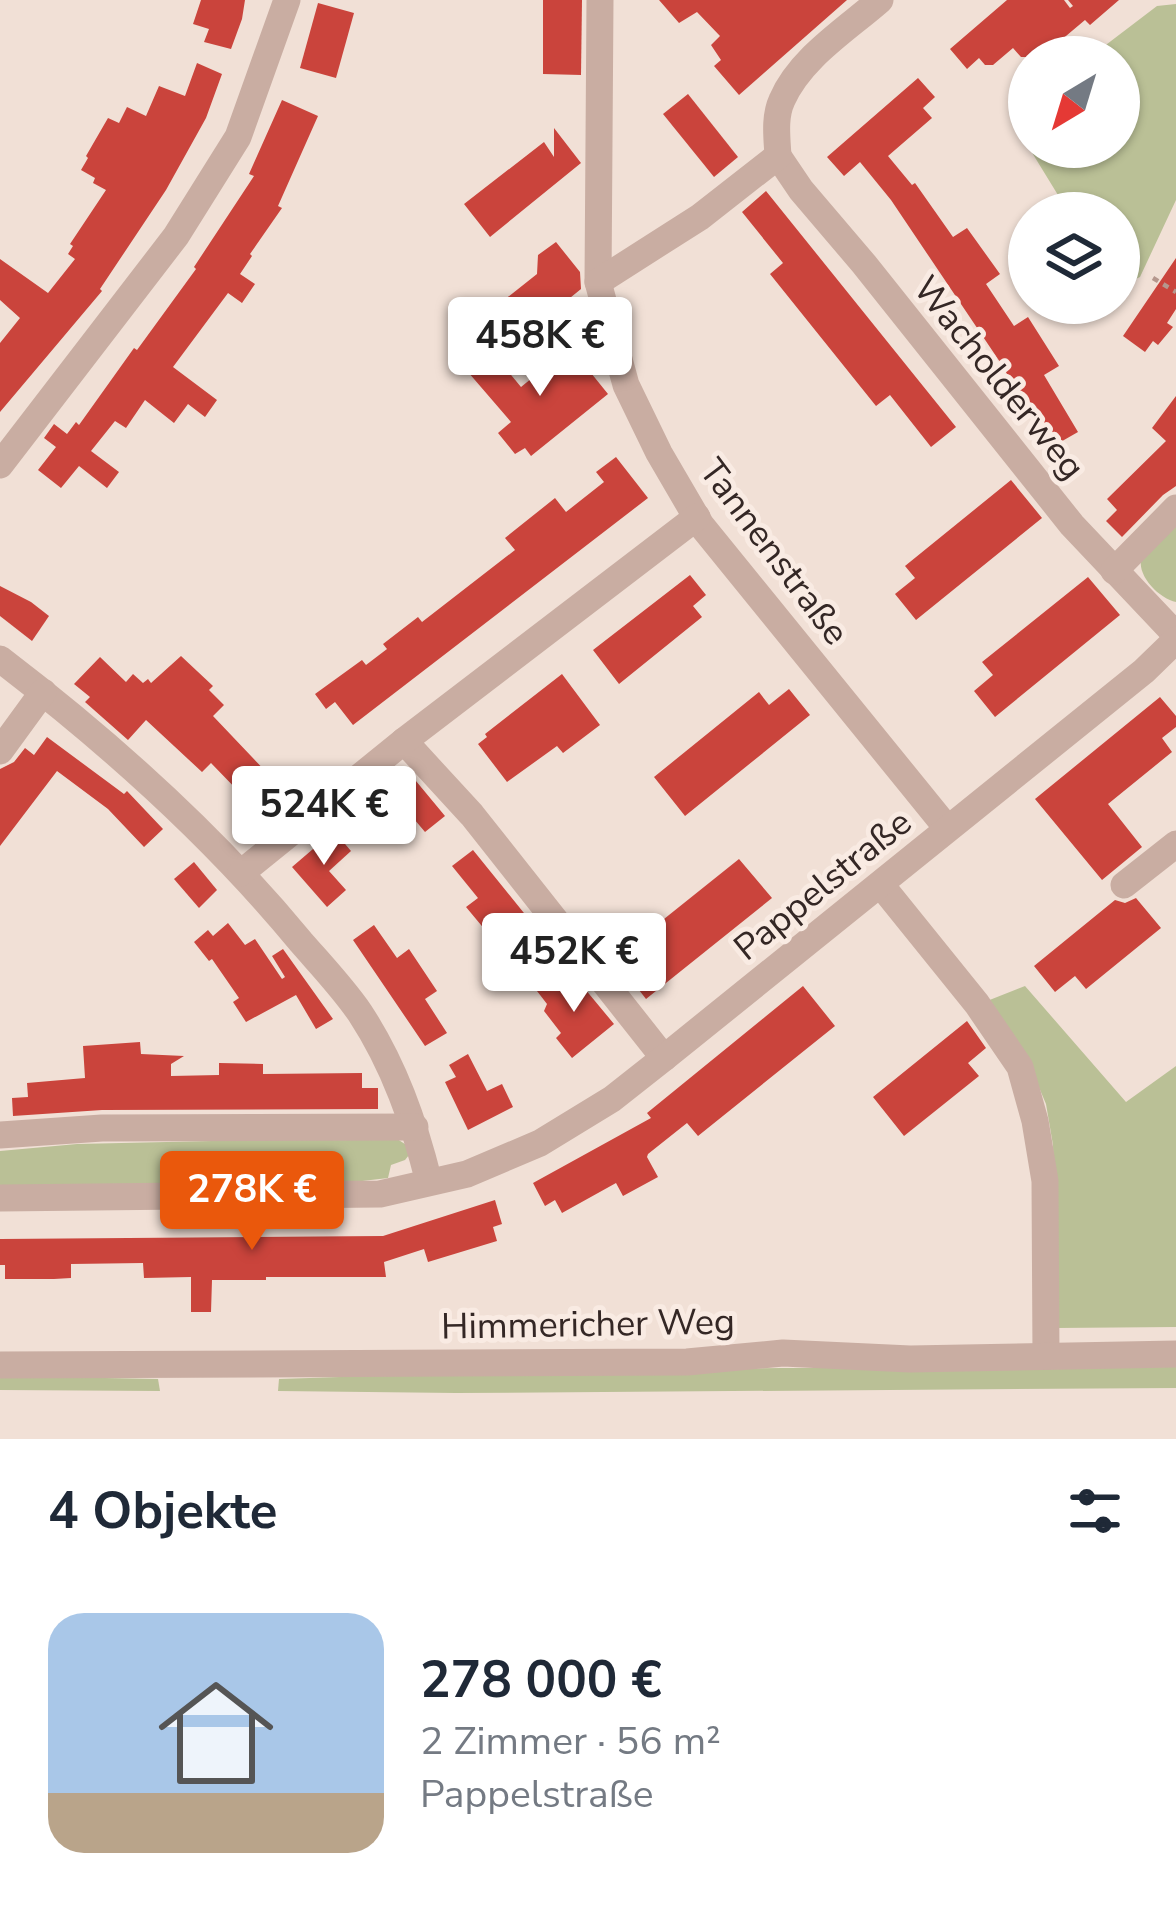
<!DOCTYPE html>
<html lang="de">
<meta charset="utf-8">
<style>
body{margin:0;font-family:"Nunito Sans",sans-serif;background:#f2f2f3;color:#1f2937;height:100vh;display:flex;flex-direction:column;font-size:45px;white-space:nowrap}
*{box-sizing:border-box;margin:0}
p{font-size:39px;color:#747a83}
.icon{flex:none;width:66px;height:66px;fill:none;stroke:currentColor;stroke-width:2;stroke-linecap:round;stroke-linejoin:round}
.map{position:relative;height:1439px;overflow:hidden}
.drawer{display:flex;flex-direction:column;background:#fff;flex:1}
.drawer>*{flex:none}
.needle{width:78px;rotate:218deg}
.controls{position:absolute;left:1008px;top:36px;display:grid;gap:24px}
.controls a{display:grid;place-items:center;width:132px;height:132px;border-radius:50%;background:#fff;box-shadow:0 3px 9px #0004;font-size:60px}
.price{position:absolute;translate:-50% -102px;padding:0 27px;border-radius:12px;background:#fff;color:#222;font-size:39px;line-height:78px;filter:drop-shadow(0 3px 6px #0008)}
.price::after{content:'';position:absolute;left:50%;top:72px;width:36px;height:27px;margin-left:-18px;background:inherit;clip-path:polygon(0 0,100% 0,50% 100%)}
.price.active{background:#ea580c;color:#fff}
ul{padding:0;list-style:none}
li{display:flex;align-items:center;gap:36px;height:300px;padding:0 48px}
li+li{border-top:3px solid #e0e1e3}
li span{display:grid;place-items:center;flex:none;width:336px;height:240px;border-radius:36px;color:#555}
li>.icon{margin-inline-start:auto}
span .icon{width:144px;height:144px;fill:#fffc;stroke-width:1}
li b{font-size:51px}
h2{display:flex;justify-content:space-between;align-items:center;height:144px;padding:0 48px;font-size:51px}
.map>svg:first-child{display:block}
.green{fill:#bac096}
.building{fill:#ca443c}
.lines{fill:none;stroke-linecap:round;stroke-linejoin:round}
.path{stroke:#b5978d;stroke-width:4.5;stroke-dasharray:6 6;stroke-linecap:butt}
.minor{stroke:#c9ada2;stroke-width:27}
.labels{text-anchor:middle;stroke-width:10;stroke-linejoin:round;paint-order:stroke}
.street-label{font-size:36px;fill:#342725;stroke:#f9ebe3}
</style>
<div class="map">
<svg width="1176" height="1439" viewBox="0 0 1176 1439">
<rect width="100%" height="100%" fill="#f1e0d6"/>
<g class="green">
<path d="M 1176,4 L 1176,200 L 1140,277 L 1119,287 L 1119,213 L 1069,213 L 1012,120 L 1029,106 L 1029,147 L 1119,147 L 1119,57 L 1090,57 L 1157,6 Z"/>
<path d="M 1176,524 L 1176,602 C 1160,599 1138,577 1141,560 Z"/>
<path d="M 1025,986 L 1126,1102 L 1176,1066 L 1176,1327 L 1056,1328 L 1053,1145 L 1046,1104 L 1024,1052 L 987,1001 Z"/>
<path d="M 394,1137 L 408,1146 L 409,1155 L 405,1160 L 391,1165 L 388,1178 L 345,1183 L 0,1188 L 0,1151 L 77,1144 Z"/>
<path d="M 1176,1367 L 1176,1388 L 456,1393 L 278,1391 L 279,1379 L 490,1372 L 781,1368 Z"/>
<path d="M 0,1376 L 158,1379 L 160,1391 L 0,1390 Z"/>
</g>
<g class="building">
<path d="M 201,0 L 245,0 L 242,19 L 231,49 L 204,42 L 209,29 L 193,24 Z"/>
<path d="M 543,0 L 582,0 L 581,75 L 543,74 Z"/>
<path d="M 659,0 L 847,0 L 739,95 L 714,66 L 721,60 L 711,45 L 720,36 L 697,12 L 679,23 Z"/>
<path d="M 1007,0 L 1064,0 L 1070,8 L 1073,6 L 1068,0 L 1119,0 L 1090,25 L 1085,20 L 1041,57 L 1021,57 L 1013,48 L 993,65 L 985,65 L 979,58 L 967,69 L 950,49 Z"/>
<path d="M 318,3 L 354,13 L 336,78 L 300,68 Z"/>
<path d="M 197,63 L 222,74 L 206,118 L 166,190 L 100,289 L 102,291 L 0,412 L 0,343 L 20,318 L 0,300 L 0,259 L 48,293 L 75,259 L 68,254 L 73,246 L 70,244 L 106,190 L 93,183 L 95,178 L 81,170 L 88,158 L 86,156 L 108,118 L 119,123 L 127,107 L 146,116 L 159,86 L 185,96 Z"/>
<path d="M 918,78 L 935,97 L 923,108 L 932,118 L 888,156 L 912,185 L 915,183 L 953,237 L 967,228 L 1000,274 L 986,284 L 1014,326 L 1028,317 L 1059,366 L 1044,375 L 1078,432 L 1050,448 L 1000,362 L 891,200 L 860,162 L 844,176 L 827,157 Z"/>
<path d="M 688,94 L 738,157 L 714,177 L 663,114 Z"/>
<path d="M 282,100 L 318,116 L 278,206 L 282,208 L 250,254 L 252,256 L 240,274 L 255,284 L 242,303 L 228,293 L 173,367 L 217,400 L 205,417 L 188,404 L 174,423 L 145,400 L 126,428 L 115,421 L 91,451 L 119,472 L 107,488 L 79,466 L 61,488 L 38,470 L 56,447 L 44,438 L 54,424 L 67,434 L 76,422 L 79,425 L 134,348 L 137,350 L 196,269 L 194,267 L 254,176 L 249,174 Z"/>
<path d="M 554,128 L 581,163 L 490,237 L 464,204 L 544,142 L 554,157 Z"/>
<path d="M 766,191 L 956,427 L 931,447 L 890,395 L 876,406 L 770,274 L 783,263 L 742,212 Z"/>
<path d="M 556,242 L 580,272 L 581,289 L 512,345 L 495,325 L 508,315 L 499,304 L 537,274 L 538,255 Z"/>
<path d="M 1176,258 L 1176,309 L 1167,323 L 1173,327 L 1158,345 L 1153,341 L 1145,352 L 1123,336 Z"/>
<path d="M 570,347 L 608,394 L 531,456 L 525,448 L 515,454 L 498,433 L 511,422 L 468,372 L 493,353 L 521,387 Z"/>
<path d="M 1176,396 L 1176,486 L 1163,495 L 1122,537 L 1106,521 L 1117,510 L 1107,499 L 1166,441 L 1152,428 Z"/>
<path d="M 616,457 L 648,498 L 353,725 L 335,702 L 326,709 L 315,694 L 362,660 L 366,665 L 387,649 L 383,644 L 418,617 L 422,622 L 515,550 L 505,538 L 555,498 L 566,512 L 604,482 L 596,472 Z"/>
<path d="M 1011,480 L 1042,518 L 916,620 L 895,594 L 915,578 L 905,566 Z"/>
<path d="M 690,575 L 706,595 L 693,606 L 702,617 L 619,684 L 593,650 Z"/>
<path d="M 1088,577 L 1120,615 L 995,717 L 974,691 L 993,675 L 982,662 Z"/>
<path d="M 0,586 L 31,602 L 49,616 L 32,641 L 0,616 Z"/>
<path d="M 181,656 L 213,686 L 209,690 L 224,705 L 213,716 L 270,776 L 267,779 L 293,808 L 262,833 L 232,802 L 241,794 L 211,763 L 202,772 L 146,720 L 128,740 L 85,702 L 90,697 L 74,684 L 100,657 L 126,682 L 133,674 L 143,683 L 148,679 L 151,683 Z"/>
<path d="M 562,674 L 600,725 L 563,753 L 557,746 L 507,782 L 478,744 L 487,737 L 485,734 Z"/>
<path d="M 789,689 L 810,715 L 685,816 L 654,777 L 759,692 L 769,705 Z"/>
<path d="M 1160,697 L 1176,716 L 1176,727 L 1162,738 L 1172,752 L 1108,804 L 1142,847 L 1102,880 L 1035,799 Z"/>
<path d="M 47,737 L 124,794 L 127,791 L 163,829 L 144,847 L 108,809 L 57,771 L 0,846 L 0,769 L 14,762 L 25,748 L 34,755 Z"/>
<path d="M 411,775 L 445,816 L 425,832 L 409,813 L 397,821 L 380,801 Z"/>
<path d="M 334,831 L 351,851 L 329,871 L 346,890 L 327,907 L 292,867 Z"/>
<path d="M 473,850 L 553,949 L 533,966 L 507,934 L 496,943 L 466,907 L 478,898 L 452,866 Z"/>
<path d="M 739,859 L 772,898 L 646,999 L 625,972 L 645,956 L 634,943 Z"/>
<path d="M 194,862 L 217,890 L 199,908 L 174,879 Z"/>
<path d="M 1136,898 L 1161,928 L 1086,989 L 1075,976 L 1055,992 L 1034,966 L 1115,900 L 1125,903 Z"/>
<path d="M 228,923 L 245,945 L 255,939 L 282,979 L 285,977 L 272,956 L 283,949 L 333,1019 L 316,1029 L 296,995 L 246,1022 L 233,1002 L 239,998 L 212,959 L 209,961 L 194,942 L 208,930 L 213,936 Z"/>
<path d="M 374,925 L 397,958 L 409,949 L 437,991 L 425,999 L 447,1033 L 425,1046 L 353,940 Z"/>
<path d="M 557,974 L 571,991 L 580,983 L 614,1024 L 572,1058 L 556,1038 L 561,1033 L 544,1011 L 547,1004 L 537,991 Z"/>
<path d="M 803,986 L 835,1026 L 698,1136 L 687,1123 L 648,1154 L 647,1157 L 658,1177 L 623,1196 L 616,1183 L 562,1213 L 555,1200 L 545,1206 L 533,1183 L 651,1118 L 647,1113 Z"/>
<path d="M 967,1021 L 986,1048 L 968,1063 L 979,1076 L 904,1136 L 873,1097 Z"/>
<path d="M 140,1042 L 141,1054 L 184,1056 L 171,1064 L 171,1076 L 219,1075 L 219,1063 L 263,1064 L 263,1074 L 362,1073 L 362,1088 L 378,1088 L 378,1109 L 102,1110 L 13,1116 L 12,1098 L 28,1097 L 27,1083 L 85,1078 L 83,1046 Z"/>
<path d="M 468,1054 L 487,1091 L 502,1084 L 513,1107 L 468,1130 L 445,1082 L 456,1077 L 449,1065 Z"/>
<path d="M 495,1200 L 502,1224 L 493,1227 L 497,1241 L 428,1262 L 424,1249 L 384,1262 L 386,1277 L 266,1277 L 266,1280 L 212,1280 L 211,1312 L 191,1312 L 191,1277 L 144,1278 L 143,1263 L 71,1264 L 71,1278 L 54,1279 L 5,1279 L 5,1265 L 0,1265 L 0,1239 L 383,1236 Z"/>
</g>
<g class="lines">
<path class="path" d="M 1153,278 L 1176,292"/>
<g class="minor">
<path d="M 600,0 L 598,282 L 626,385 L 659,453 L 701,525 L 947,828"/>
<path d="M 778,156 L 801,190 L 864,264 L 1072,525 L 1176,635"/>
<path d="M 598,282 L 700,217 L 778,156 C 777,138 774,117 782,100 C 800,58 847,29 880,0"/>
<path d="M 0,465 L 176,236 L 238,137 L 287,0"/>
<path d="M 1114,571 L 1176,508"/>
<path d="M 0,659 C 110,743 213,835 301,942 C 321,965 343,988 360,1013 C 394,1065 414,1122 429,1182"/>
<path d="M 404,741 L 472,815 L 664,1058"/>
<path d="M 0,751 L 43,692"/>
<path d="M 241,873 L 404,741 L 697,517"/>
<path d="M 881,885 L 977,1004 L 1020,1067 L 1035,1121 L 1045,1181 L 1046,1356"/>
<path d="M 1124,885 L 1176,844"/>
<path d="M 0,1135 L 102,1128 L 415,1127"/>
<path d="M 0,1198 L 380,1194 L 467,1174 L 540,1143 L 612,1099 L 664,1058 L 1144,671 L 1176,640"/>
<path d="M 0,1365 L 687,1362 L 783,1353 L 910,1359 L 1176,1354"/>
</g>
</g>
<g class="labels">
<g class="street-label">
<text transform="translate(1000 377) rotate(51)" y="13">Wacholderweg</text>
<text transform="translate(775 551) rotate(53)" y="13">Tannenstraße</text>
<text transform="translate(822 884) rotate(-39)" y="13">Pappelstraße</text>
<text transform="translate(588 1323) rotate(-1)" y="13">Himmericher Weg</text>
</g>
</g>
</svg>
<div class="controls">
<a><svg class="needle" viewBox="-14 -14 28 28"><path d="M0-13l5 13h-10z" fill="#e53935"/><path d="M0 13l5-13h-10z" fill="#747a83"/></svg></a>
<a><svg class="icon" aria-label="layers" viewBox="0 0 24 24"><path d="M12 4l9 5-9 5-9-5zM3 14l9 5 9-5"/></svg></a>
</div>
<b class="price" style="left:540px;top:399px">458K €</b>
<b class="price" style="left:324px;top:868px">524K €</b>
<b class="price" style="left:574px;top:1015px">452K €</b>
<b class="price active" style="left:252px;top:1253px">278K €</b>
</div>
<section class="drawer">
<h2>4 Objekte<svg class="icon" aria-label="filters" viewBox="0 0 24 24"><path d="M4 7h16M4 17h16"/><circle cx="9" cy="7" r="2"/><circle cx="15" cy="17" r="2"/></svg></h2>
<ul>
<li><span style="background:linear-gradient(#a9c7e8 75%,#b9a48a 0)"><svg class="icon" aria-label="home" viewBox="0 0 24 24"><path d="M3 11l9-7 9 7M6 9v11h12V9"/></svg></span><div><b>278 000 €</b><p>2 Zimmer · 56 m²</p><p>Pappelstraße</p></div></li>
</ul>
</section>
